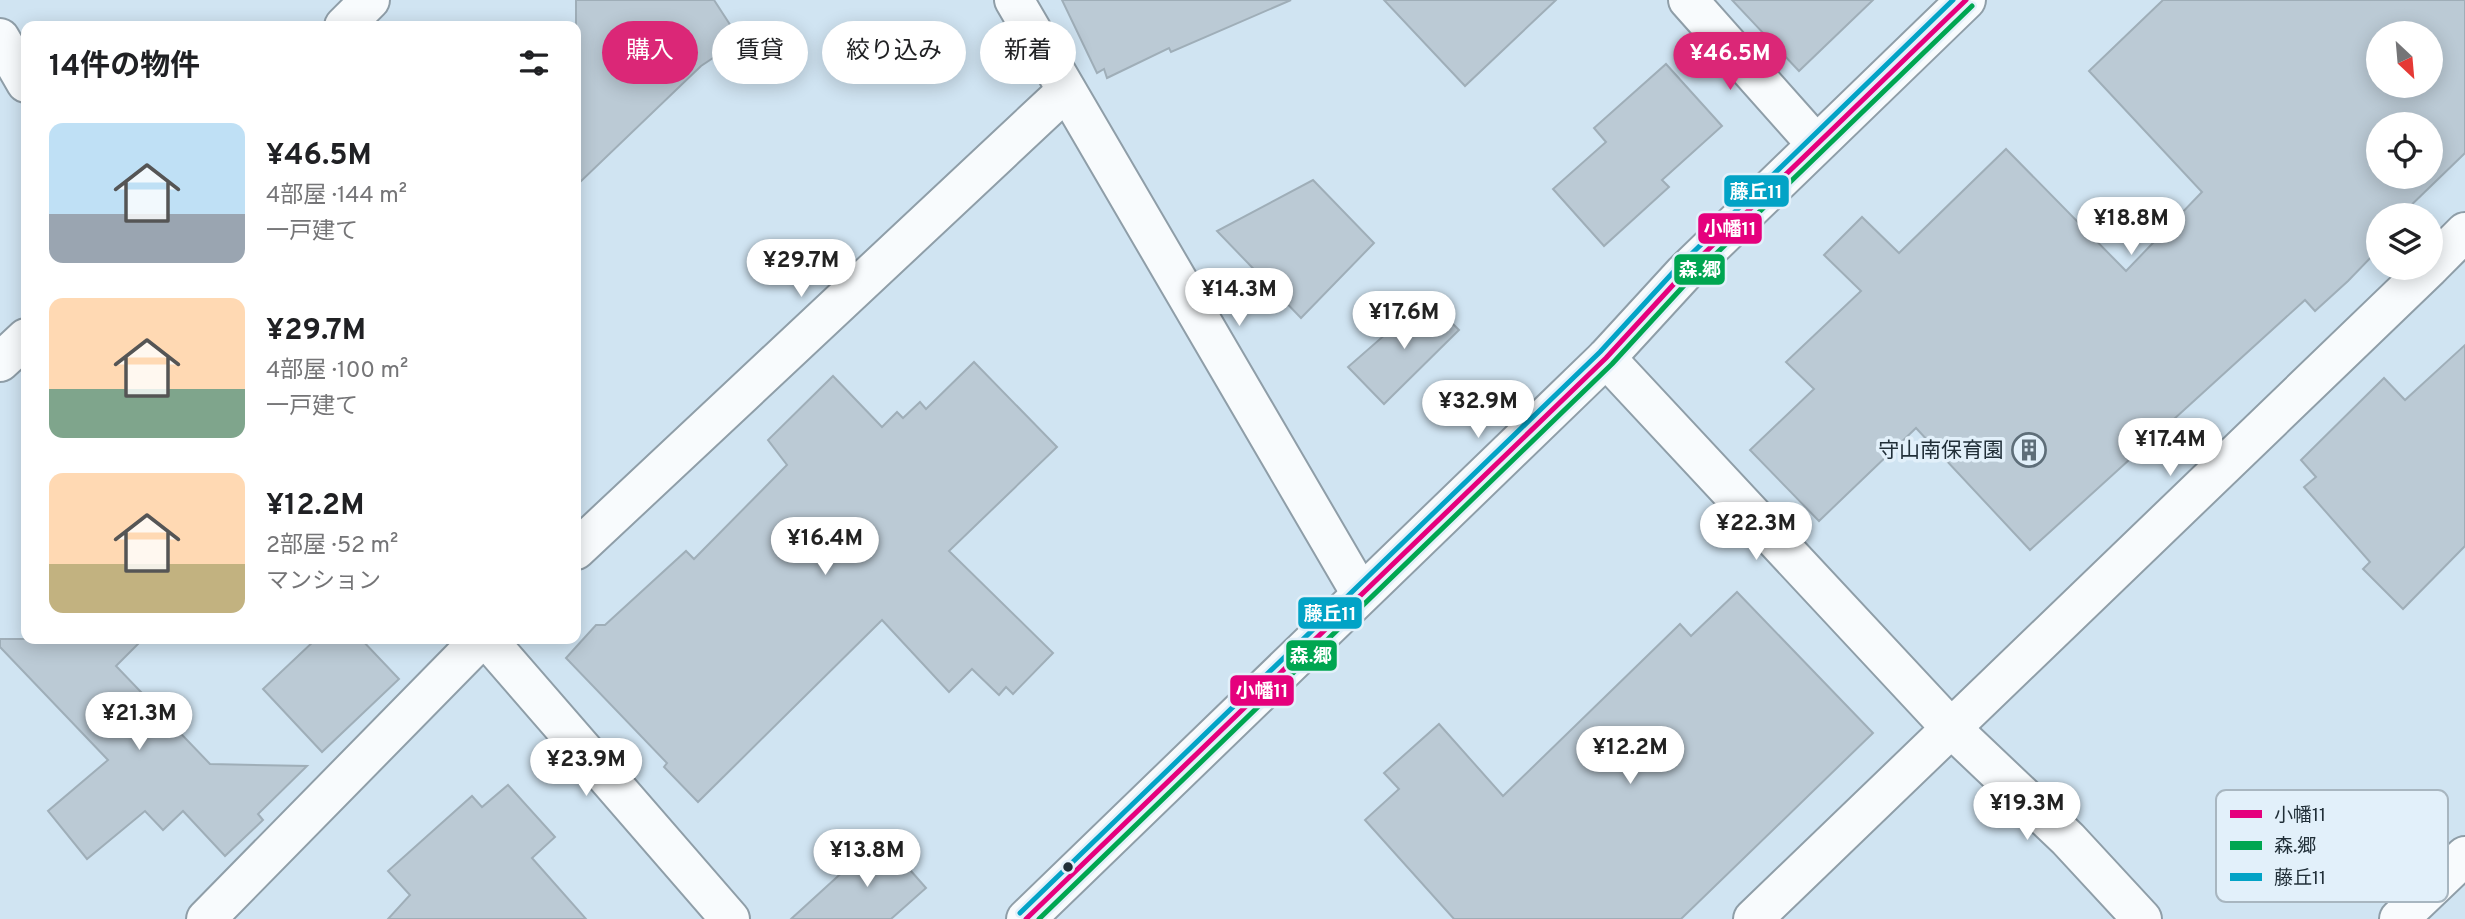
<!DOCTYPE html>
<html lang="ja">
<meta charset="utf-8">
<style>
body{margin:0;font-family:Overpass,"Noto Sans JP",sans-serif;background:#f6f6f6;color:#202124;height:100vh;display:flex;flex-direction:column;font-size:26px;white-space:nowrap}
*{box-sizing:border-box;margin:0}
p{font-size:23px;color:#757577}
.icon{flex:none;width:38px;height:38px;fill:none;stroke:currentColor;stroke-width:2;stroke-linecap:round;stroke-linejoin:round}
.map{position:relative;flex:1;overflow:hidden}
.drawer{position:absolute;left:21px;top:21px;width:560px;height:623px;display:flex;flex-direction:column;background:#fff;border-radius:14px;box-shadow:0 4px 18px #0003}
.drawer>*{flex:none}
.top-card{position:absolute;left:602px;top:21px;width:665px;height:63px;display:flex;gap:14px}
.needle{width:46px;rotate:154deg}
.controls{position:absolute;left:2366px;top:21px;display:grid;gap:14px}
.controls a{display:grid;place-items:center;width:77px;height:77px;border-radius:50%;background:#fff;box-shadow:0 4px 18px #0003;font-size:35px}
.price{position:absolute;translate:-50% -60px;padding:0 16px;border-radius:24px;background:#fff;color:#222;font-size:23px;line-height:46px;filter:drop-shadow(0 2px 4px #0008)}
.price::after{content:'';position:absolute;left:50%;top:42px;width:21px;height:16px;margin-left:-10px;background:inherit;clip-path:polygon(0 0,100% 0,50% 100%)}
.price.active{background:#db2777;color:#fff}
ul{padding:0;list-style:none}
li{display:flex;align-items:center;gap:21px;height:175px;padding:0 28px}
li span{display:grid;place-items:center;flex:none;width:196px;height:140px;border-radius:14px;color:#555}
li>.icon{margin-inline-start:auto}
span .icon{width:84px;height:84px;fill:#fffc;stroke-width:1}
li b{font-size:30px}
h2{display:flex;justify-content:space-between;align-items:center;height:84px;padding:0 28px;font-size:30px}
.pill{padding:0 24px;border-radius:32px;background:#fff;box-shadow:0 4px 18px #0003;font-size:24px;line-height:63px}
.pill.active{background:#db2777;color:#fff}
.map>svg:first-child{display:block}
.building{fill:#bbcad5;stroke:#9faeb8;stroke-width:2;fill-rule:evenodd}
.lines{fill:none;stroke-linecap:round;stroke-linejoin:round}
.minor-casing{stroke:#8f9ea8;stroke-width:42}
.tertiary-casing{stroke:#8f9ea8;stroke-width:42}
.minor{stroke:#f8fbfd;stroke-width:38}
.tertiary{stroke:#f8fbfd;stroke-width:38}
.bus-1-casing{stroke:#e2f0fa;stroke-width:10}
.bus-2-casing{stroke:#e2f0fa;stroke-width:10}
.bus-3-casing{stroke:#e2f0fa;stroke-width:10}
.bus-1{stroke:#e5007d;stroke-width:5}
.bus-2{stroke:#00a651;stroke-width:5}
.bus-3{stroke:#02a3c6;stroke-width:5}
.bus-dot{fill:#212f38;stroke:#e2f0fa;stroke-width:2.5}
.labels{text-anchor:middle;stroke-width:7;stroke-linejoin:round;paint-order:stroke}
.poi-label{font-size:21px;fill:#212f38;stroke:#e2f0fa;text-anchor:end}
.key{fill:#e2f0fa;stroke:#a8b6c0;stroke-width:2}
.key-label{font-size:19px;fill:#212f38}
.line-badge{stroke:#e2f0fa;stroke-width:2.5}
.badge-label{font-size:19px;text-anchor:middle;font-weight:bold;fill:#fff}
</style>
<div class="map">
<svg width="2465" height="919" viewBox="0 0 2465 919">
<rect width="100%" height="100%" fill="#d0e4f2"/>
<g class="building">
<path d="M 576,0 L 714,0 L 740,40 L 701,66 L 576,186 Z"/>
<path d="M 1062,0 L 1291,0 L 1171,52 L 1169,48 L 1107,78 L 1104,69 L 1097,73 Z"/>
<path d="M 1384,0 L 1556,0 L 1465,86 Z"/>
<path d="M 1732,0 L 1873,0 L 1799,71 Z"/>
<path d="M 2163,0 L 2465,0 L 2465,153 L 2401,215 L 2378,215 L 2378,237 L 2371,244 L 2377,251 L 2348,281 L 2315,311 L 2305,300 L 2030,550 L 1916,428 L 1819,521 L 1750,450 L 1814,389 L 1786,362 L 1861,291 L 1824,255 L 1862,217 L 1899,253 L 2006,149 L 2126,271 L 2202,192 L 2089,71 ZM 2378,33 L 2431,33 L 2431,86 L 2378,86 ZM 2378,124 L 2431,124 L 2431,177 L 2378,177 Z"/>
<path d="M 1666,64 L 1722,126 L 1662,180 L 1669,187 L 1604,246 L 1553,189 L 1606,142 L 1594,128 Z"/>
<path d="M 1313,180 L 1374,243 L 1301,318 L 1217,231 Z"/>
<path d="M 1427,298 L 1459,330 L 1384,404 L 1348,367 Z"/>
<path d="M 2465,345 L 2465,546 L 2403,609 L 2363,569 L 2370,562 L 2304,487 L 2316,477 L 2301,460 L 2384,378 L 2405,400 Z"/>
<path d="M 974,362 L 1057,447 L 949,551 L 1053,653 L 1013,694 L 1006,687 L 999,695 L 972,669 L 949,692 L 882,620 L 698,802 L 664,767 L 667,763 L 566,658 L 596,625 L 605,625 L 686,551 L 694,559 L 787,465 L 768,440 L 833,376 L 882,427 L 897,412 L 903,418 L 920,402 L 926,409 Z"/>
<path d="M 1737,592 L 1873,733 L 1681,919 L 1454,919 L 1365,820 L 1399,789 L 1384,773 L 1439,724 L 1503,796 L 1680,624 L 1691,636 Z"/>
<path d="M 0,639 L 143,639 L 116,666 L 210,764 L 307,766 L 258,814 L 263,820 L 225,856 L 183,811 L 163,830 L 145,811 L 87,859 L 48,811 L 108,760 L 0,647 Z"/>
<path d="M 316,639 L 361,639 L 399,679 L 322,752 L 263,689 Z"/>
<path d="M 508,785 L 555,837 L 532,858 L 586,919 L 388,919 L 410,895 L 388,871 L 472,796 L 482,807 Z"/>
<path d="M 881,837 L 926,888 L 891,919 L 791,919 Z"/>
</g>
<g class="lines">
<g class="minor-casing">
<g id="minor">
<path d="M 1014,0 L 1361,594"/>
<path d="M 1688,0 L 1816,144"/>
<path d="M 344,26 L 370,0"/>
<path d="M 0,38 L 26,83"/>
<path d="M 2431,266 L 2465,232"/>
<path d="M 1606,358 L 1949,726 L 2068,839 L 2142,919"/>
<path d="M 0,362 L 26,338"/>
<path d="M 576,550 L 1066,91"/>
<path d="M 487,639 L 730,919"/>
<path d="M 206,919 L 481,639"/>
<path d="M 1753,919 L 2429,268"/>
<path d="M 2399,919 L 2465,856"/>
</g>
</g>
<g class="tertiary-casing">
<path id="tertiary" d="M 1026,919 L 1606,358 L 1684,273 L 1966,0"/>
</g>
<use href="#minor" class="minor"/>
<use href="#tertiary" class="tertiary"/>
<g class="bus-1-casing">
<path id="bus-1" d="M 1026,919 L 1606,358 L 1684,273 L 1966,0"/>
</g>
<g class="bus-2-casing">
<path id="bus-2" d="M 1039,919 L 1612,364 L 1690,279 L 1972,6"/>
</g>
<g class="bus-3-casing">
<path id="bus-3" d="M 1020,913 L 1600,352 L 1678,267 L 1953,0"/>
</g>
<use href="#bus-1" class="bus-1"/>
<use href="#bus-2" class="bus-2"/>
<use href="#bus-3" class="bus-3"/>
</g>
<defs>
<g id="building-ring" transform="scale(1.75)"><circle r="9.5" fill="#e2f0fa" stroke="#5e6e79" stroke-width="1.5"/><path d="M-4-6H4V6H1V3H-1V6H-4ZM-2.5-4.3h1.7v1.8h-1.7ZM.8-4.3h1.7v1.8H.8ZM-2.5-1h1.7V.8h-1.7ZM.8-1h1.7V.8H.8Z" fill="#5e6e79"/></g>
</defs>
<g fill-rule="evenodd">
<use href="#building-ring" x="2029" y="450"/>
</g>
<circle class="bus-dot" cx="1068" cy="867" r="6"/>
<g class="labels">
<g class="poi-label">
<text x="2004" y="457">守山南保育園</text>
</g>
</g>
<rect x="2216" y="790" width="232" height="112" rx="10" class="key"/>
<rect x="2230" y="810" width="32" height="8" fill="#e5007d"/>
<rect x="2230" y="841" width="32" height="9" fill="#00a651"/>
<rect x="2230" y="873" width="32" height="8" fill="#02a3c6"/>
<g class="key-label">
<text x="2274" y="821">小幡11</text>
<text x="2274" y="852">森.郷</text>
<text x="2274" y="884">藤丘11</text>
</g>
<g class="line-badge">
<rect x="1723" y="174" width="67" height="34" rx="7" fill="#02a3c6"/>
<rect x="1697" y="212" width="66" height="33" rx="7" fill="#e5007d"/>
<rect x="1673" y="253" width="53" height="33" rx="7" fill="#00a651"/>
<rect x="1297" y="596" width="66" height="34" rx="7" fill="#02a3c6"/>
<rect x="1285" y="639" width="53" height="33" rx="7" fill="#00a651"/>
<rect x="1229" y="674" width="66" height="33" rx="7" fill="#e5007d"/>
</g>
<g class="badge-label">
<text x="1756" y="198">藤丘11</text>
<text x="1730" y="235">小幡11</text>
<text x="1700" y="276">森.郷</text>
<text x="1330" y="620">藤丘11</text>
<text x="1311" y="662">森.郷</text>
<text x="1262" y="697">小幡11</text>
</g>
</svg>
<div class="controls">
<a><svg class="needle" viewBox="-14 -14 28 28"><path d="M0-13l5 13h-10z" fill="#e53935"/><path d="M0 13l5-13h-10z" fill="#757577"/></svg></a>
<a><svg class="icon" aria-label="locate" viewBox="0 0 24 24"><circle cx="12" cy="12" r="6"/><path d="M12 2v4M12 18v4M2 12h4M18 12h4"/></svg></a>
<a><svg class="icon" aria-label="layers" viewBox="0 0 24 24"><path d="M12 4l9 5-9 5-9-5zM3 14l9 5 9-5"/></svg></a>
</div>
<b class="price active" style="left:1730px;top:92px">¥46.5M</b>
<b class="price" style="left:2131px;top:257px">¥18.8M</b>
<b class="price" style="left:801px;top:299px">¥29.7M</b>
<b class="price" style="left:1239px;top:328px">¥14.3M</b>
<b class="price" style="left:1404px;top:351px">¥17.6M</b>
<b class="price" style="left:1478px;top:440px">¥32.9M</b>
<b class="price" style="left:2170px;top:478px">¥17.4M</b>
<b class="price" style="left:1756px;top:562px">¥22.3M</b>
<b class="price" style="left:825px;top:577px">¥16.4M</b>
<b class="price" style="left:139px;top:752px">¥21.3M</b>
<b class="price" style="left:1630px;top:786px">¥12.2M</b>
<b class="price" style="left:586px;top:798px">¥23.9M</b>
<b class="price" style="left:2027px;top:842px">¥19.3M</b>
<b class="price" style="left:867px;top:889px">¥13.8M</b>
<div class="top-card">
<a class="pill active">購入</a>
<a class="pill">賃貸</a>
<a class="pill">絞り込み</a>
<a class="pill">新着</a>
</div>
<section class="drawer">
<h2>14件の物件<svg class="icon" aria-label="filters" viewBox="0 0 24 24"><path d="M4 7h16M4 17h16"/><circle cx="9" cy="7" r="2"/><circle cx="15" cy="17" r="2"/></svg></h2>
<ul>
<li><span style="background:linear-gradient(#bfe0f5 65%,#9aa5b1 0)"><svg class="icon" aria-label="home" viewBox="0 0 24 24"><path d="M3 11l9-7 9 7M6 9v11h12V9"/></svg></span><div><b>¥46.5M</b><p>4部屋 · 144 m²</p><p>一戸建て</p></div></li>
<li><span style="background:linear-gradient(#ffd9b3 65%,#7fa58c 0)"><svg class="icon" aria-label="home" viewBox="0 0 24 24"><path d="M3 11l9-7 9 7M6 9v11h12V9"/></svg></span><div><b>¥29.7M</b><p>4部屋 · 100 m²</p><p>一戸建て</p></div></li>
<li><span style="background:linear-gradient(#ffd9b3 65%,#c2b280 0)"><svg class="icon" aria-label="home" viewBox="0 0 24 24"><path d="M3 11l9-7 9 7M6 9v11h12V9"/></svg></span><div><b>¥12.2M</b><p>2部屋 · 52 m²</p><p>マンション</p></div></li>
</ul>
</section>
</div>
